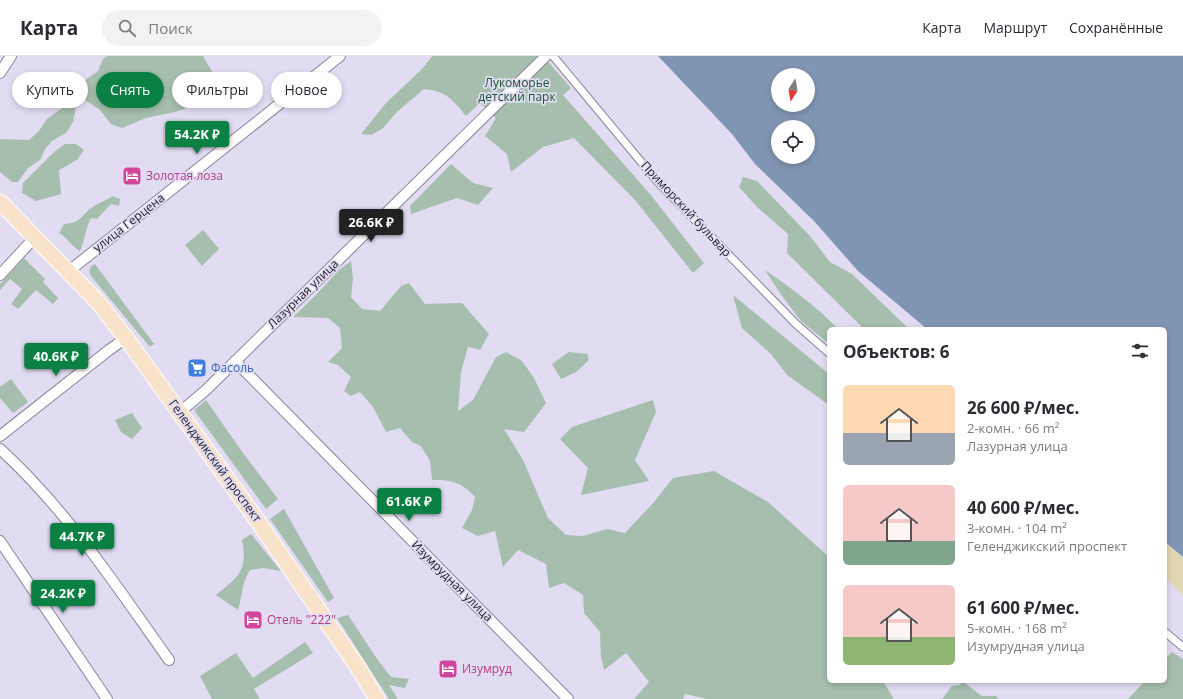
<!DOCTYPE html>
<html lang="ru">
<meta charset="utf-8">
<style>
body{margin:0;font-family:"Open Sans",sans-serif;background:#f2f2f3;color:#2b2b33;height:100vh;display:flex;flex-direction:column;font-size:15px;white-space:nowrap}
*{box-sizing:border-box;margin:0}
p{font-size:13px;color:#7c7c81}
.icon{flex:none;width:22px;height:22px;fill:none;stroke:currentColor;stroke-width:2;stroke-linecap:round;stroke-linejoin:round}
.map{position:relative;flex:1;overflow:hidden}
.sheet{position:absolute;left:827px;top:271px;width:340px;height:356px;display:flex;flex-direction:column;background:#fff;border-radius:6px;box-shadow:0 2px 6px #0003}
.sheet>*{flex:none}
.hud{position:absolute;left:12px;top:16px;width:380px;height:36px;display:flex;gap:8px}
.needle{width:26px;rotate:192deg}
.fabs{position:absolute;left:771px;top:12px;display:grid;gap:8px}
.fabs a{display:grid;place-items:center;width:44px;height:44px;border-radius:50%;background:#fff;box-shadow:0 2px 6px #0003;font-size:20px}
.price{position:absolute;translate:-50% -34px;padding:0 9px;border-radius:4px;background:#0b8043;color:#fff;font-size:13px;line-height:26px;filter:drop-shadow(0 1px 2px #0008)}
.price::after{content:'';position:absolute;left:50%;top:24px;width:12px;height:9px;margin-left:-6px;background:inherit;clip-path:polygon(0 0,100% 0,50% 100%)}
.price.selected{background:#222;color:#fff}
ul{padding:0;list-style:none}
li{display:flex;align-items:center;gap:12px;height:100px;padding:0 16px}
li span{display:grid;place-items:center;flex:none;width:112px;height:80px;border-radius:6px;color:#555}
li>.icon{margin-inline-start:auto}
span .icon{width:48px;height:48px;fill:#fffc;stroke-width:1}
li b{font-size:17px}
h2{display:flex;justify-content:space-between;align-items:center;height:48px;padding:0 16px;font-size:17px}
.pill{padding:0 14px;border-radius:18px;background:#fff;box-shadow:0 2px 6px #0003;font-size:14px;line-height:36px}
.pill.selected{background:#0b8043;color:#fff}
header{display:flex;align-items:center;gap:24px;box-sizing:border-box;height:56px;padding:0 20px;background:#fff;border-bottom:1px solid #e1e1e2}
header strong{font-size:19px}
nav{display:flex;gap:22px;margin-inline-start:auto;font-size:14px}
.search{width:280px;height:36px;background:#f2f2f3;display:flex;align-items:center;gap:10px;box-sizing:border-box;padding:0 14px;border-radius:22px;color:#7c7c81;font-size:15px}
.map>svg:first-child{display:block}
.green{fill:#a6bead}
.sand{fill:#e0d6b2}
.water{fill:#8095b3;fill-rule:evenodd}
.lines{fill:none;stroke-linecap:round;stroke-linejoin:round}
.pedestrian-casing{stroke:#898399;stroke-width:9}
.minor-casing{stroke:#898399;stroke-width:12}
.primary-casing{stroke:#fff;stroke-width:17}
.pedestrian{stroke:#fff;stroke-width:7}
.minor{stroke:#fff;stroke-width:10}
.primary{stroke:#f9e3cb;stroke-width:15}
.labels{text-anchor:middle;stroke-width:3.5;stroke-linejoin:round;paint-order:stroke}
.park-label{font-size:12px;fill:#195131;stroke:#e2dcf3}
.hotel-label{font-size:12px;fill:#b23c85;stroke:#e2dcf3;text-anchor:start}
.street-label{font-size:12px;fill:#1d1a23;stroke:#e2dcf3}
.shop-label{font-size:12px;fill:#366cbe;stroke:#e2dcf3;text-anchor:start}
</style>
<header>
<strong>Карта</strong>
<div class="search"><svg class="icon" aria-label="search" viewBox="0 0 24 24"><circle cx="10" cy="10" r="6"/><path d="M15 15l6 6"/></svg>Поиск</div>
<nav><a>Карта</a><a>Маршрут</a><a>Сохранённые</a></nav>
</header>
<div class="map">
<svg width="1183" height="643" viewBox="0 0 1183 643">
<rect width="100%" height="100%" fill="#e2dcf3"/>
<g class="green">
<path d="M 107,0 L 203,0 L 217,24 L 193,50 L 175,56 L 146,62 L 122,72 L 111,68 L 100,54 L 82,42 L 76,50 L 73,66 L 66,77 L 52,85 L 45,93 L 40,104 L 28,112 L 18,126 L 12,126 L 0,116 L 0,83 L 29,84 L 39,75 L 47,63 L 69,47 L 71,34 L 98,15 L 103,3 Z"/>
<path d="M 432,0 L 543,0 L 571,32 L 563,39 L 650,138 L 704,207 L 693,217 L 635,144 L 574,82 L 543,91 L 511,116 L 507,98 L 485,80 L 496,62 L 480,47 L 466,60 C 452,43 446,35 424,33 L 397,56 L 382,73 L 371,79 L 361,78 L 386,47 L 423,12 Z"/>
<path d="M 65,88 L 76,88 L 84,94 L 77,104 L 59,114 L 61,138 L 36,145 L 22,137 L 23,127 L 54,96 Z"/>
<path d="M 451,108 L 473,127 L 493,132 L 478,149 L 457,142 L 411,158 L 410,150 Z"/>
<path d="M 743,121 L 757,125 L 810,180 L 830,206 L 852,218 L 909,273 L 864,273 L 787,197 L 788,178 L 757,151 L 739,131 Z"/>
<path d="M 112,140 L 120,143 L 119,150 L 111,148 L 97,163 L 91,162 C 85,173 85,184 80,195 C 71,190 68,182 59,177 L 64,168 C 83,167 81,158 94,150 C 100,146 106,145 112,140 Z"/>
<path d="M 203,174 L 219,193 L 202,210 L 185,189 Z"/>
<path d="M 24,202 L 45,223 L 43,226 L 58,242 L 53,248 L 36,234 L 18,253 L 11,248 L 22,233 L 10,223 L 0,234 L 0,228 Z"/>
<path d="M 351,205 L 353,223 L 351,241 L 362,253 L 380,255 L 401,230 L 409,227 L 425,248 L 462,247 L 489,278 L 480,294 L 468,291 L 461,316 L 458,355 L 473,344 L 496,301 L 506,296 L 522,305 L 534,322 L 546,347 L 524,376 L 504,373 L 523,404 L 548,462 L 566,479 L 583,480 L 607,473 L 625,477 L 654,446 L 673,422 L 714,415 L 768,446 L 829,501 L 829,625 L 883,625 L 894,643 L 707,643 L 685,638 L 683,643 L 634,643 L 649,626 L 626,597 L 604,614 L 601,600 L 600,576 L 584,557 L 583,539 L 564,527 L 549,532 L 546,508 L 518,494 L 503,511 L 495,475 L 478,480 L 462,472 L 472,454 L 475,441 C 461,426 453,424 432,424 L 430,405 L 421,390 L 412,386 L 400,372 L 386,376 L 373,351 L 360,336 L 351,340 L 344,335 L 351,321 L 338,309 L 328,306 L 342,292 L 340,272 L 328,262 L 293,261 L 316,239 L 339,214 Z"/>
<path d="M 95,208 L 154,288 L 150,291 L 91,220 L 89,216 L 91,210 Z"/>
<path d="M 765,214 C 791,232 816,250 838,273 L 829,273 L 829,288 L 801,265 L 782,240 Z"/>
<path d="M 733,239 L 829,318 L 829,349 L 787,319 L 771,298 L 742,272 Z"/>
<path d="M 569,296 L 587,298 L 589,304 L 576,316 L 561,323 L 552,308 Z"/>
<path d="M 11,323 L 28,346 L 13,357 L 0,342 L 0,331 Z"/>
<path d="M 206,344 L 243,397 L 278,443 L 266,453 L 194,354 Z"/>
<path d="M 653,344 L 656,356 L 635,404 L 649,425 L 581,439 L 588,412 L 560,383 L 572,371 Z"/>
<path d="M 132,357 L 142,372 L 132,383 L 121,376 L 115,364 Z"/>
<path d="M 284,453 L 334,542 L 328,546 L 270,463 Z"/>
<path d="M 251,478 L 281,515 L 263,512 L 250,514 C 241,528 243,539 238,554 L 216,539 C 239,520 248,515 242,484 Z"/>
<path d="M 348,559 L 377,603 L 391,621 L 409,623 L 405,632 L 389,629 L 398,643 L 389,643 L 337,562 Z"/>
<path d="M 305,586 L 313,597 L 254,633 L 260,643 L 212,643 L 200,620 L 236,597 L 253,622 Z"/>
<path d="M 1172,596 L 1183,603 L 1183,643 L 1128,643 L 1145,625 L 1165,625 L 1165,603 Z"/>
<path d="M 962,625 L 982,640 L 996,640 L 999,643 L 942,643 L 952,630 L 960,629 Z"/>
</g>
<path class="sand" d="M 1165,486 L 1183,502 L 1183,540 L 1165,521 Z"/>
<path class="water" d="M 658,0 L 1183,0 L 1183,501 L 1165,486 L 1165,273 L 927,273 L 858,215 L 814,165 L 755,108 L 732,78 ZM 778,19 L 808,19 L 808,49 L 778,49 ZM 778,71 L 808,71 L 808,101 L 778,101 Z"/>
<g class="lines">
<g class="pedestrian-casing">
<g id="pedestrian">
<path d="M 553,0 L 657,125 L 796,268 L 829,297"/>
<path d="M 1165,576 L 1183,591"/>
</g>
</g>
<g class="minor-casing">
<g id="minor">
<path d="M 0,17 L 11,0"/>
<path d="M 69,215 L 340,0"/>
<path d="M 0,219 L 35,181"/>
<path d="M 235,305 L 568,643"/>
<path d="M 180,356 L 206,334 L 546,0"/>
<path d="M 0,380 L 109,294 L 126,282"/>
<path d="M 0,393 C 67,454 117,531 169,604"/>
<path d="M 0,485 L 107,643"/>
</g>
</g>
<g class="primary-casing">
<path id="primary" d="M 0,146 L 98,246 L 126,282 L 257,464 L 357,610 L 377,643"/>
</g>
<use href="#pedestrian" class="pedestrian"/>
<use href="#minor" class="minor"/>
<use href="#primary" class="primary"/>
</g>
<defs>
<g id="hotel-square" transform="scale(1)"><rect x="-9" y="-9" width="18" height="18" rx="4" fill="#d1479c" stroke="#e2dcf3"/><path d="M-6-4.5h1.5V1H6V5H4.5V3h-9V5H-6ZM-4 0a1.8 1.8 0 1 1 3.6 0ZM.5 0V-2.5h3Q6-2.5 6 0Z" fill="#fff"/></g>
<g id="supermarket-square" transform="scale(1)"><rect x="-9" y="-9" width="18" height="18" rx="4" fill="#3f7fe0" stroke="#e2dcf3"/><path d="M-6-5.5h2.5l.6 2H6L4.5 2H-2.5L-4.4-4H-6ZM-1.5 3.2a1.3 1.3 0 1 0 .1 0ZM3 3.2a1.3 1.3 0 1 0 .1 0Z" fill="#fff"/></g>
</defs>
<g fill-rule="evenodd">
<use href="#hotel-square" x="132" y="120"/>
<use href="#supermarket-square" x="197" y="312"/>
<use href="#hotel-square" x="253" y="564"/>
<use href="#hotel-square" x="448" y="613"/>
</g>
<g class="labels">
<g class="park-label">
<text x="517" y="31">Лукоморье<tspan x="517" dy="14">детский парк</tspan></text>
</g>
<g class="hotel-label">
<text x="146" y="124">Золотая лоза</text>
<text x="267" y="568">Отель "222"</text>
<text x="462" y="617">Изумруд</text>
</g>
<g class="street-label">
<text transform="translate(686 153) rotate(47)" y="4">Приморский бульвар</text>
<text transform="translate(129 167) rotate(-38)" y="4">улица Герцена</text>
<text transform="translate(303 238) rotate(-44)" y="4">Лазурная улица</text>
<text transform="translate(215 405) rotate(54)" y="4">Геленджикский проспект</text>
<text transform="translate(452 525) rotate(45)" y="4">Изумрудная улица</text>
</g>
<g class="shop-label">
<text x="211" y="316">Фасоль</text>
</g>
</g>
</svg>
<div class="fabs">
<a><svg class="needle" viewBox="-14 -14 28 28"><path d="M0-13l5 13h-10z" fill="#e53935"/><path d="M0 13l5-13h-10z" fill="#7c7c81"/></svg></a>
<a><svg class="icon" aria-label="locate" viewBox="0 0 24 24"><circle cx="12" cy="12" r="6"/><path d="M12 2v4M12 18v4M2 12h4M18 12h4"/></svg></a>
</div>
<b class="price" style="left:197px;top:99px">54.2K ₽</b>
<b class="price selected" style="left:371px;top:187px">26.6K ₽</b>
<b class="price" style="left:56px;top:321px">40.6K ₽</b>
<b class="price" style="left:409px;top:466px">61.6K ₽</b>
<b class="price" style="left:82px;top:501px">44.7K ₽</b>
<b class="price" style="left:63px;top:558px">24.2K ₽</b>
<div class="hud">
<a class="pill">Купить</a>
<a class="pill selected">Снять</a>
<a class="pill">Фильтры</a>
<a class="pill">Новое</a>
</div>
<section class="sheet">
<h2>Объектов: 6<svg class="icon" aria-label="filters" viewBox="0 0 24 24"><path d="M4 7h16M4 17h16"/><circle cx="9" cy="7" r="2"/><circle cx="15" cy="17" r="2"/></svg></h2>
<ul>
<li><span style="background:linear-gradient(#ffd9b3 60%,#9aa5b1 0)"><svg class="icon" aria-label="home" viewBox="0 0 24 24"><path d="M3 11l9-7 9 7M6 9v11h12V9"/></svg></span><div><b>26 600 ₽/мес.</b><p>2-комн. · 66 m²</p><p>Лазурная улица</p></div></li>
<li><span style="background:linear-gradient(#f6c9c9 70%,#7fa58c 0)"><svg class="icon" aria-label="home" viewBox="0 0 24 24"><path d="M3 11l9-7 9 7M6 9v11h12V9"/></svg></span><div><b>40 600 ₽/мес.</b><p>3-комн. · 104 m²</p><p>Геленджикский проспект</p></div></li>
<li><span style="background:linear-gradient(#f6c9c9 65%,#8fb573 0)"><svg class="icon" aria-label="home" viewBox="0 0 24 24"><path d="M3 11l9-7 9 7M6 9v11h12V9"/></svg></span><div><b>61 600 ₽/мес.</b><p>5-комн. · 168 m²</p><p>Изумрудная улица</p></div></li>
</ul>
</section>
</div>
